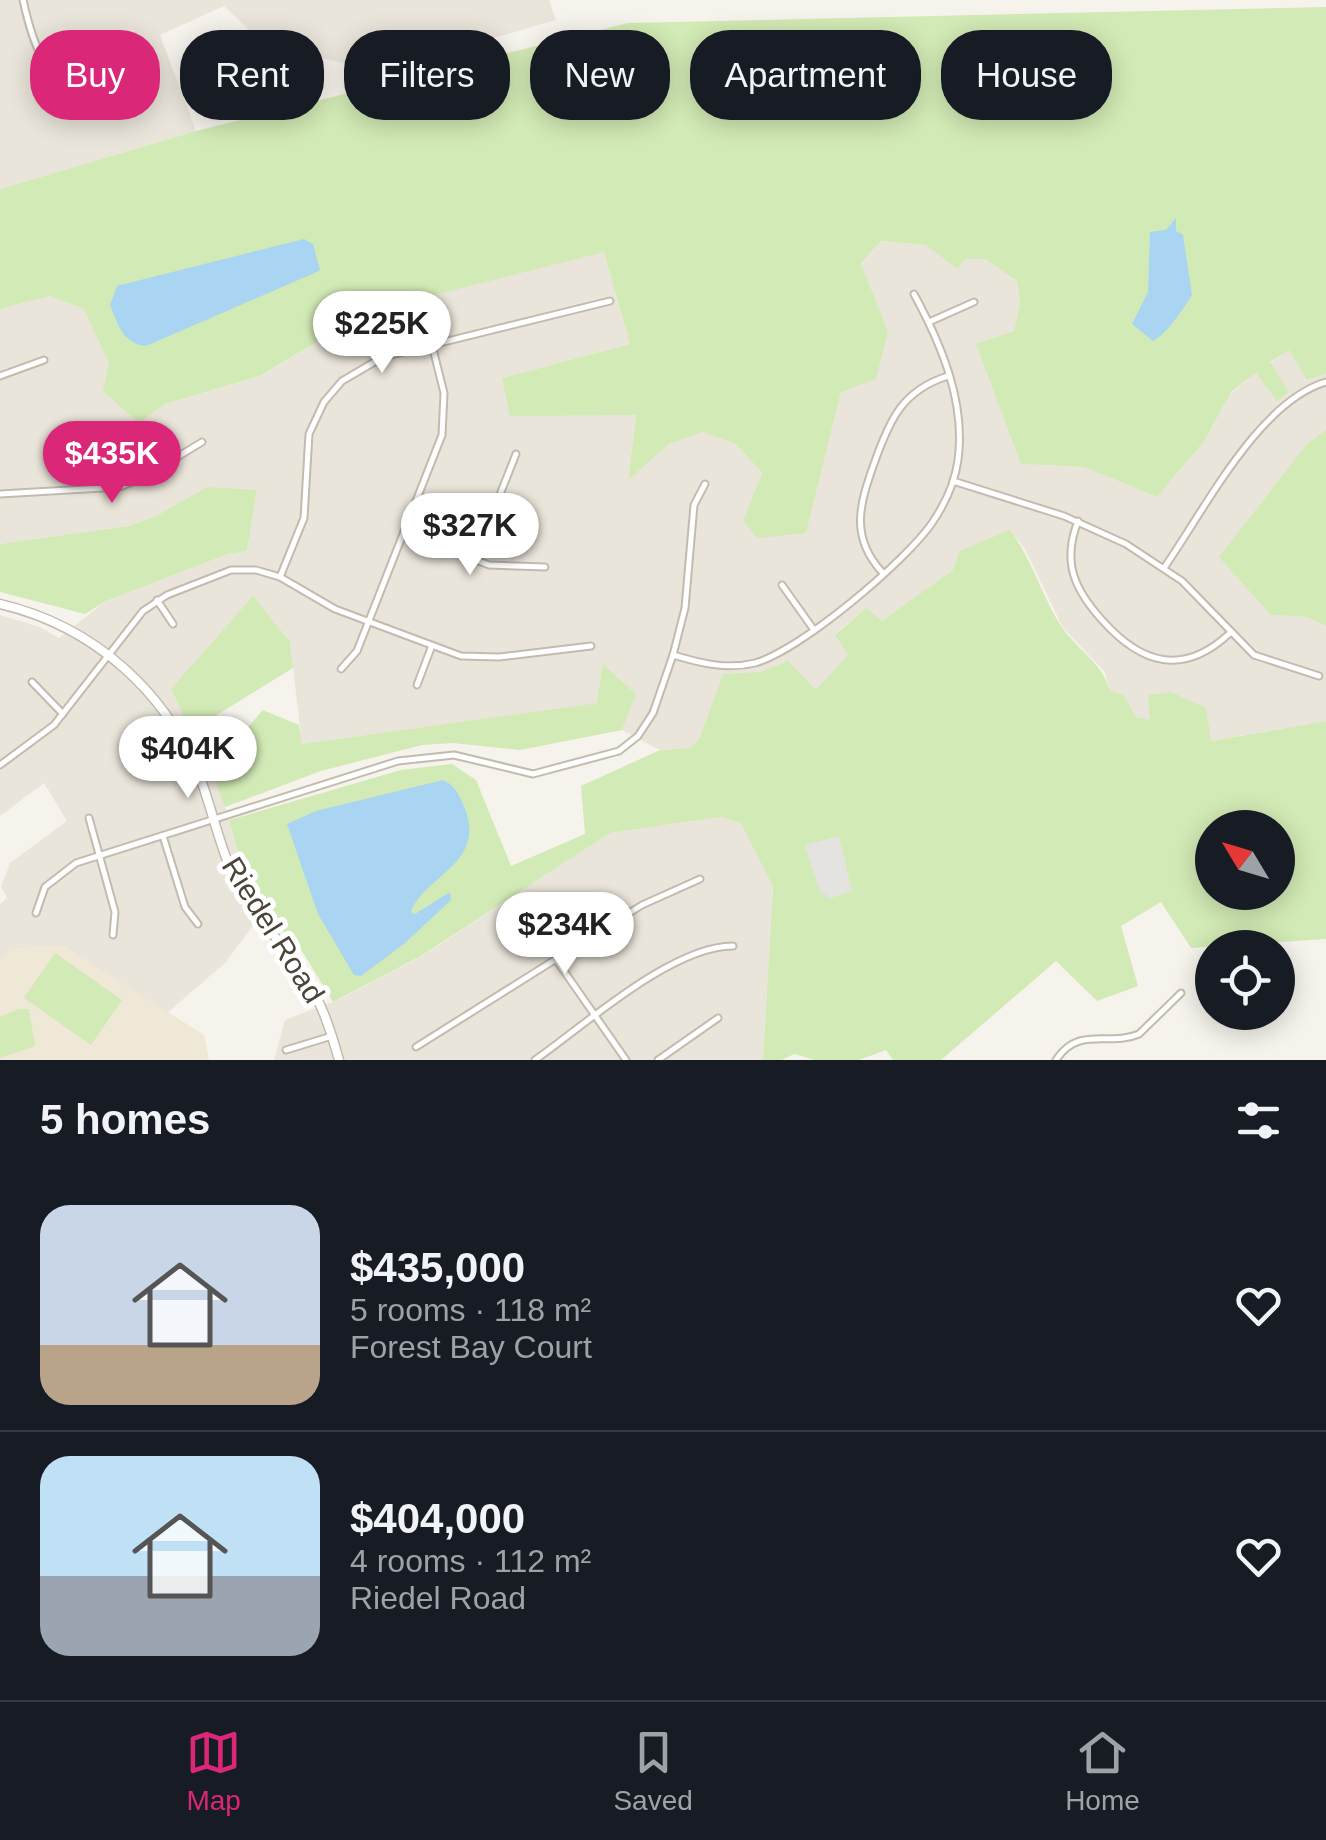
<!DOCTYPE html>
<meta charset="utf-8">
<style>
body{margin:0;font-family:Helvetica,sans-serif;background:#242831;color:#f1f3f6;height:100vh;display:flex;flex-direction:column;font-size:38px;white-space:nowrap}
*{box-sizing:border-box;margin:0}
p{font-size:32px;color:#9ea1a6}
.icon{flex:none;width:55px;height:55px;fill:none;stroke:currentColor;stroke-width:2;stroke-linecap:round;stroke-linejoin:round}
.map{position:relative;height:1060px;overflow:hidden}
.side{display:flex;flex-direction:column;background:#171b24;flex:1}
.side>*{flex:none}
.top-card{position:absolute;left:30px;top:30px;width:1268px;height:90px;display:flex;gap:20px}
.needle{width:65px;rotate:308deg}
.tools{position:absolute;left:1195px;top:810px;display:grid;gap:20px}
.tools a{display:grid;place-items:center;width:100px;height:100px;border-radius:50%;background:#171b24;box-shadow:0 5px 25px #0003;font-size:50px}
.price{position:absolute;translate:-50% -85px;padding:0 22px;border-radius:35px;background:#fff;color:#222;font-size:32px;line-height:65px;filter:drop-shadow(0 2px 5px #0008)}
.price::after{content:'';position:absolute;left:50%;top:60px;width:30px;height:22px;margin-left:-15px;background:inherit;clip-path:polygon(0 0,100% 0,50% 100%)}
.price.active{background:#db2777;color:#fff}
ul{padding:0;list-style:none}
li{display:flex;align-items:center;gap:30px;height:250px;padding:0 40px}
li+li{border-top:2px solid #363941}
li span{display:grid;place-items:center;flex:none;width:280px;height:200px;border-radius:30px;color:#555}
li>.icon{margin-inline-start:auto}
span .icon{width:120px;height:120px;fill:#fffc;stroke-width:1}
li b{font-size:42px}
h2{display:flex;justify-content:space-between;align-items:center;height:120px;padding:0 40px;font-size:42px}
.tag{padding:0 35px;border-radius:40px;background:#171b24;box-shadow:0 5px 25px #0003;font-size:35px;line-height:90px}
.tag.active{background:#db2777;color:#fff}
.menu{display:flex;justify-content:space-around;align-items:center;height:140px;border-top:2px solid #363941;background:#171b24;font-size:28px;color:#9ea1a6}
.menu a{display:grid;justify-items:center;gap:5px}
.menu .active{color:#db2777}
.map>svg:first-child{display:block}
.residential{fill:#eae5da}
.education{fill:#efe8d6}
.green{fill:#d2eab5;fill-rule:evenodd}
.parking{fill:#e5e3e0}
.water{fill:#a9d4f2}
.lines{fill:none;stroke-linecap:round;stroke-linejoin:round}
.minor-casing{stroke:#c2bbae;stroke-width:9}
.tertiary-casing{stroke:#c2bbae;stroke-width:11}
.minor{stroke:#fff;stroke-width:5}
.tertiary{stroke:#fff;stroke-width:8}
.labels{text-anchor:middle;stroke-width:10;stroke-linejoin:round;paint-order:stroke}
.street-label{font-size:30px;fill:#4b4439;stroke:#fff}
</style>
<div class="map">
<svg width="1326" height="1060" viewBox="0 0 1326 1060">
<rect width="100%" height="100%" fill="#f6f3ec"/>
<g class="residential">
<path d="M 0,0 L 549,0 L 556,20 L 451,50 L 357,66 L 266,46 L 224,6 L 160,35 L 196,131 L 0,189 Z"/>
<path d="M 881,241 L 926,245 L 957,269 L 966,259 L 985,259 L 1017,281 L 1020,302 L 1014,331 L 977,344 L 1022,464 L 1084,467 L 1157,497 L 1205,440 L 1232,392 L 1256,373 L 1289,392 L 1270,363 L 1289,349 L 1307,380 L 1326,374 L 1326,430 L 1307,445 L 1271,615 L 1306,617 L 1326,626 L 1326,721 L 1210,741 L 1136,717 L 1124,695 L 1110,692 L 1105,672 L 1063,628 L 1025,549 L 1010,530 L 882,621 L 865,609 L 835,634 L 848,655 L 841,717 L 816,742 L 660,750 L 622,730 L 636,694 L 604,665 L 598,703 L 302,744 L 290,642 L 171,689 L 219,784 L 246,883 L 264,911 L 225,963 L 167,1013 L 63,946 L 11,949 L 0,962 L 0,904 L 7,898 L 1,887 L 10,863 L 67,821 L 44,783 L 0,816 L 0,615 L 40,627 L 59,638 L 106,601 L 228,554 L 247,551 L 257,491 L 207,487 L 154,517 L 128,526 L 0,544 L 0,309 L 50,296 L 84,309 L 139,422 L 165,404 L 261,376 L 367,312 L 604,251 L 630,344 L 502,378 L 636,415 L 628,478 L 669,444 L 703,431 L 736,444 L 762,473 L 744,521 L 806,532 L 841,392 L 888,331 L 861,265 Z"/>
<path d="M 720,817 L 742,823 L 773,887 L 763,1060 L 274,1060 L 285,1020 L 340,999 L 422,956 L 610,833 Z"/>
</g>
<path class="education" d="M 63,946 L 204,1035 L 209,1060 L 0,1060 L 0,962 L 10,949 Z"/>
<g class="green">
<path d="M 1326,7 L 1326,374 L 1307,380 L 1289,350 L 1270,362 L 1289,392 L 1277,401 L 1256,373 L 1232,391 L 1205,440 L 1157,497 L 1084,467 L 1021,464 L 976,344 L 1014,331 L 1020,302 L 1017,281 L 985,259 L 966,259 L 957,269 L 926,245 L 881,241 L 861,264 L 888,331 L 876,379 L 841,392 L 806,533 L 757,538 L 743,521 L 762,473 L 736,444 L 703,432 L 669,444 L 628,480 L 636,415 L 510,416 L 502,378 L 630,344 L 604,252 L 367,312 L 260,376 L 165,404 L 139,423 L 103,391 L 109,363 L 84,309 L 50,296 L 0,309 L 0,189 L 196,131 L 628,23 Z"/>
<path d="M 1326,430 L 1326,626 L 1306,617 L 1271,615 L 1219,557 L 1307,444 Z"/>
<path d="M 207,487 L 257,490 L 247,551 L 228,554 L 106,601 L 85,614 L 0,592 L 0,544 L 128,526 L 154,517 Z"/>
<path d="M 1010,530 C 1033,560 1042,598 1063,629 C 1080,652 1102,663 1110,691 L 1124,695 L 1136,717 L 1150,720 L 1148,695 L 1171,692 L 1206,708 L 1211,741 L 1326,721 L 1326,939 L 1191,948 L 1161,902 L 1121,926 L 1138,986 L 1097,1001 L 1056,961 L 941,1060 L 893,1060 L 886,1050 L 859,1060 L 815,1060 L 794,1054 L 782,1060 L 763,1060 L 773,887 L 741,823 L 720,817 L 610,833 L 421,956 L 333,1002 L 302,951 L 264,911 L 246,883 L 229,820 L 401,770 L 452,764 L 476,780 L 511,866 L 585,834 L 581,786 L 660,750 L 690,748 L 700,738 L 723,674 L 761,672 L 788,661 L 816,690 L 848,655 L 835,635 L 866,608 L 882,621 L 953,570 L 960,551 ZM 1212,828 L 1278,828 L 1278,892 L 1212,892 Z"/>
<path d="M 253,596 L 290,642 L 293,668 L 191,731 L 171,689 Z"/>
<path d="M 603,664 L 636,694 L 622,730 L 520,750 L 453,743 L 422,745 L 321,771 L 225,807 L 211,769 L 263,710 L 299,725 L 302,744 L 597,703 Z"/>
<path d="M 55,953 L 122,1000 L 91,1045 L 24,998 Z"/>
<path d="M 19,1009 L 29,1009 L 35,1046 L 0,1058 L 0,1017 Z"/>
</g>
<path class="parking" d="M 839,836 L 852,891 L 828,899 L 826,894 L 821,895 L 805,845 Z"/>
<g class="water">
<path d="M 1176,218 L 1176,231 L 1183,235 L 1192,295 C 1184,308 1165,336 1153,341 L 1132,324 L 1148,292 L 1150,232 L 1166,230 Z"/>
<path d="M 304,239 L 313,244 L 320,270 L 312,274 L 146,346 C 122,343 118,324 110,305 L 117,286 Z"/>
<path d="M 443,780 C 454,785 458,793 463,804 C 490,863 424,875 411,912 L 415,914 L 450,892 L 451,900 L 405,943 L 361,976 L 354,975 L 318,914 L 287,824 L 316,811 Z"/>
</g>
<g class="lines">
<g class="minor-casing">
<g id="minor">
<path d="M 23,0 C 35,54 45,74 90,107"/>
<path d="M 929,322 L 974,302"/>
<path d="M 0,376 L 44,360"/>
<path d="M 953,481 L 1064,516 L 1126,544 L 1182,581 L 1254,655 L 1319,676"/>
<path d="M 0,494 L 120,487 L 146,476 L 202,442"/>
<path d="M 1078,521 C 1062,562 1074,589 1102,620 C 1141,664 1183,677 1230,633"/>
<path d="M 405,533 L 489,565 L 545,567"/>
<path d="M 474,560 L 516,454"/>
<path d="M 1164,568 C 1204,511 1258,402 1326,382"/>
<path d="M 882,572 C 849,536 860,503 875,461 C 890,419 903,390 948,376"/>
<path d="M 280,577 L 304,518 L 309,434 L 324,402 L 342,381 L 383,357 L 610,301"/>
<path d="M 782,585 L 814,630"/>
<path d="M 157,600 L 173,624"/>
<path d="M 673,655 C 700,663 727,670 755,663 C 801,650 905,562 932,523 C 945,504 955,482 958,460 C 966,402 941,344 914,294"/>
<path d="M 341,669 L 357,651 L 442,435 L 444,393 L 432,345"/>
<path d="M 32,682 L 63,714"/>
<path d="M 417,685 L 431,648"/>
<path d="M 0,765 L 54,725 L 143,611 L 167,595 L 231,570 L 256,570 L 280,577 L 335,609 L 461,656 L 499,657 L 591,646"/>
<path d="M 89,818 L 115,912 L 113,935"/>
<path d="M 163,836 L 185,907 L 198,924"/>
<path d="M 36,913 L 45,887 L 76,863 L 398,761 L 454,755 L 533,774 L 619,751 L 638,736 L 653,713 L 673,655 L 685,608 L 694,505 L 705,484"/>
<path d="M 557,961 L 626,1060"/>
<path d="M 416,1047 L 642,905 L 700,879"/>
<path d="M 286,1050 L 332,1036"/>
<path d="M 535,1060 C 585,1025 672,946 733,946"/>
<path d="M 658,1060 L 718,1018"/>
<path d="M 1056,1060 C 1079,1025 1109,1047 1139,1034 L 1181,993"/>
</g>
</g>
<g class="tertiary-casing">
<path id="tertiary" d="M 0,604 C 94,626 169,693 202,783 C 215,819 222,857 241,890 C 257,919 282,942 300,970 C 320,997 330,1028 339,1060"/>
</g>
<use href="#minor" class="minor"/>
<use href="#tertiary" class="tertiary"/>
</g>
<g class="labels">
<g class="street-label">
<text transform="translate(273 930) rotate(58)" y="10">Riedel Road</text>
</g>
</g>
</svg>
<div class="tools">
<a><svg class="needle" viewBox="-14 -14 28 28"><path d="M0-13l5 13h-10z" fill="#e53935"/><path d="M0 13l5-13h-10z" fill="#9ea1a6"/></svg></a>
<a><svg class="icon" aria-label="locate" viewBox="0 0 24 24"><circle cx="12" cy="12" r="6"/><path d="M12 2v4M12 18v4M2 12h4M18 12h4"/></svg></a>
</div>
<b class="price" style="left:382px;top:376px">$225K</b>
<b class="price active" style="left:112px;top:506px">$435K</b>
<b class="price" style="left:470px;top:578px">$327K</b>
<b class="price" style="left:188px;top:801px">$404K</b>
<b class="price" style="left:565px;top:977px">$234K</b>
<div class="top-card">
<a class="tag active">Buy</a>
<a class="tag">Rent</a>
<a class="tag">Filters</a>
<a class="tag">New</a>
<a class="tag">Apartment</a>
<a class="tag">House</a>
</div>
</div>
<section class="side">
<h2>5 homes<svg class="icon" aria-label="filters" viewBox="0 0 24 24"><path d="M4 7h16M4 17h16"/><circle cx="9" cy="7" r="2"/><circle cx="15" cy="17" r="2"/></svg></h2>
<ul>
<li><span style="background:linear-gradient(#c9d6e8 70%,#b9a48a 0)"><svg class="icon" aria-label="home" viewBox="0 0 24 24"><path d="M3 11l9-7 9 7M6 9v11h12V9"/></svg></span><div><b>$435,000</b><p>5 rooms · 118 m²</p><p>Forest Bay Court</p></div><svg class="icon" aria-label="heart" viewBox="0 0 24 24"><path d="M12 20l-8-8c-3-5 5-10 8-4 3-6 11-1 8 4z"/></svg></li>
<li><span style="background:linear-gradient(#bfe0f5 60%,#9aa5b1 0)"><svg class="icon" aria-label="home" viewBox="0 0 24 24"><path d="M3 11l9-7 9 7M6 9v11h12V9"/></svg></span><div><b>$404,000</b><p>4 rooms · 112 m²</p><p>Riedel Road</p></div><svg class="icon" aria-label="heart" viewBox="0 0 24 24"><path d="M12 20l-8-8c-3-5 5-10 8-4 3-6 11-1 8 4z"/></svg></li>
</ul>
</section>
<nav class="menu">
<a class="active"><svg class="icon" aria-label="map" viewBox="0 0 24 24"><path d="M3 6l6-2 6 2 6-2v14l-6 2-6-2-6 2zM9 4v14M15 6v14"/></svg>Map</a>
<a><svg class="icon" aria-label="saved" viewBox="0 0 24 24"><path d="M7 4h10v16l-5-4-5 4z"/></svg>Saved</a>
<a><svg class="icon" aria-label="home" viewBox="0 0 24 24"><path d="M3 11l9-7 9 7M6 9v11h12V9"/></svg>Home</a>
</nav>
